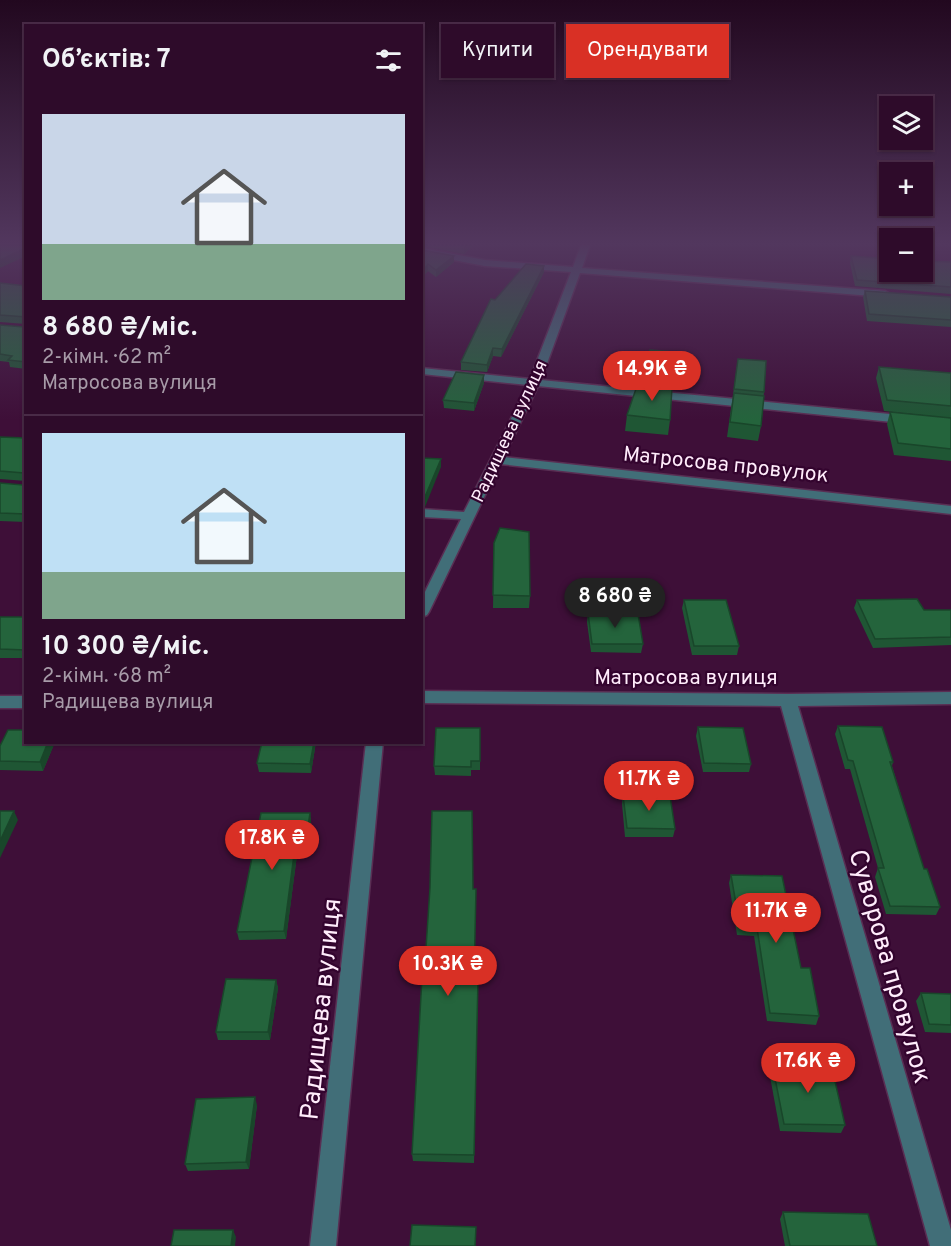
<!DOCTYPE html>
<html lang="uk">
<meta charset="utf-8">
<style>
body{margin:0;font-family:Overpass,sans-serif;background:#361432;color:#f1f3f6;height:100vh;display:flex;flex-direction:column;font-size:22px;white-space:nowrap}
*{box-sizing:border-box;margin:0}
p{font-size:20px;color:#a79ba8}
.icon{flex:none;width:33px;height:33px;fill:none;stroke:currentColor;stroke-width:2;stroke-linecap:round;stroke-linejoin:round}
.map{position:relative;flex:1;overflow:hidden}
.side{position:absolute;left:24px;top:24px;width:399px;height:720px;display:flex;flex-direction:column;background:#2e0b2a;border-radius:0px;box-shadow:0 2px 4px #0004,0 0 0 2px #492b47}
.side>*{flex:none}
.banner{position:absolute;left:441px;top:24px;width:420px;height:54px;display:flex;gap:12px}
.tools{position:absolute;left:879px;top:96px;display:grid;gap:12px}
.tools a{display:grid;place-items:center;width:54px;height:54px;border-radius:0px;background:#2e0b2a;box-shadow:0 2px 4px #0004,0 0 0 2px #492b47;font-size:30px}
.price{position:absolute;translate:-50% -51px;padding:0 14px;border-radius:21px;background:#d93025;color:#fff;font-size:20px;line-height:39px;filter:drop-shadow(0 2px 3px #0008)}
.price::after{content:'';position:absolute;left:50%;top:36px;width:18px;height:14px;margin-left:-9px;background:inherit;clip-path:polygon(0 0,100% 0,50% 100%)}
.price.active{background:#222;color:#fff}
ul{padding:0;list-style:none}
li{display:grid;align-content:center;gap:12px;height:318px;padding:0 18px}
li+li{border-top:2px solid #492b47}
li span{display:grid;place-items:center;height:186px;border-radius:0px;color:#555}
li>.icon{margin-inline-start:auto}
span .icon{width:108px;height:108px;fill:#fffc;stroke-width:1}
li b{font-size:26px}
h2{display:flex;justify-content:space-between;align-items:center;height:72px;padding:0 18px;font-size:26px}
.tag{padding:0 21px;border-radius:0px;background:#2e0b2a;box-shadow:0 2px 4px #0004,0 0 0 2px #492b47;font-size:21px;line-height:54px}
.tag.active{background:#d93025;color:#fff}
.map>svg:first-child{display:block}
.lines{fill:none;stroke-linecap:round;stroke-linejoin:round}
.minor-casing{stroke:#592e53;stroke-width:3}
.minor{fill:#416e78;fill-rule:evenodd}
.wall{fill:#1f5634}
.shaded-wall{fill:#19462a}
.building{fill:#24643c;stroke:#19462a;stroke-width:1.5}
.labels{text-anchor:middle;stroke-width:4.5;stroke-linejoin:round;paint-order:stroke}
.far-street-label{font-size:18px;fill:#ffecfb;stroke:#33042e}
.street-label{font-size:21px;fill:#ffecfb;stroke:#33042e}
.near-street-label{font-size:26px;fill:#ffecfb;stroke:#33042e}
</style>
<div class="map">
<svg width="951" height="1246" viewBox="0 0 951 1246">
<rect width="100%" height="100%" fill="#3e0f38"/>
<g class="lines">
<g class="minor-casing">
<g id="minor">
<path d="M 581,245 L 590,245 L 582,268 L 885,291 L 890,294 L 885,297 L 580,273 L 541,380 L 951,420 L 951,428 L 538,386 L 504,457 L 951,506 L 951,514 L 500,464 L 429,612 L 427,615 L 422,617 L 422,598 L 461,519 L 422,517 L 422,509 L 464,512 L 528,385 L 422,374 L 422,368 L 530,379 L 571,272 L 485,266 L 422,254 L 422,248 L 485,260 L 573,267 Z"/>
<path d="M 422,691 L 788,694 L 951,692 L 951,704 L 798,706 L 951,1230 L 951,1246 L 930,1246 L 781,706 L 422,703 Z"/>
<rect x="0" y="696" width="26" height="12"/>
<path d="M 366,742 L 383,742 L 336,1246 L 310,1246 Z"/>
</g>
</g>
<use href="#minor" class="minor"/>
</g>
<g class="wall">
<path d="M 422,245 L 474,245 L 464,254 L 422,246 Z"/>
<path d="M 422,250 L 454,262 L 436,277 L 428,271 L 424,275 L 422,275 Z"/>
<path d="M 851,256 L 951,262 L 951,294 L 855,286 L 850,263 Z"/>
<path d="M 544,266 L 544,272 L 501,357 L 493,356 L 487,372 L 461,370 L 461,362 L 495,300 Z"/>
<path d="M 0,283 L 26,286 L 26,324 L 0,322 Z"/>
<path d="M 865,291 L 951,297 L 951,327 L 867,321 L 863,297 Z"/>
<path d="M 0,325 L 24,327 L 26,325 L 26,369 L 10,367 L 9,362 L 0,361 Z"/>
<path d="M 673,352 L 670,420 L 668,435 L 625,431 L 627,415 L 640,384 L 640,380 Z"/>
<path d="M 738,359 L 764,392 L 761,426 L 758,441 L 727,437 Z"/>
<path d="M 879,367 L 951,373 L 951,418 L 884,411 L 876,378 Z"/>
<path d="M 484,375 L 484,383 L 474,411 L 444,408 L 443,400 Z"/>
<path d="M 890,412 L 951,418 L 951,461 L 894,455 L 887,424 Z"/>
<path d="M 0,437 L 26,438 L 26,481 L 0,479 Z"/>
<path d="M 0,483 L 23,485 L 26,483 L 26,522 L 0,521 Z"/>
<path d="M 494,543 L 530,596 L 529,608 L 493,608 Z"/>
<path d="M 684,600 L 739,646 L 737,655 L 692,655 L 682,608 Z"/>
<path d="M 857,600 L 924,610 L 951,610 L 951,645 L 873,648 L 854,608 Z"/>
<path d="M 588,613 L 643,644 L 641,653 L 591,652 L 587,622 Z"/>
<rect x="0" y="617" width="26" height="41"/>
<path d="M 838,726 L 893,762 L 892,766 L 924,869 L 940,907 L 936,915 L 886,914 L 875,877 L 878,868 L 850,769 L 845,769 L 835,734 Z"/>
<path d="M 698,727 L 751,764 L 749,772 L 703,772 L 696,736 Z"/>
<path d="M 480,728 L 480,770 L 471,770 L 471,776 L 435,775 L 434,766 Z"/>
<path d="M 55,742 L 43,771 L 0,770 L 0,746 Z"/>
<path d="M 262,742 L 316,742 L 311,773 L 259,772 L 257,763 Z"/>
<path d="M 623,795 L 675,829 L 673,837 L 625,837 L 622,804 Z"/>
<path d="M 310,813 L 311,821 L 306,855 L 297,855 L 286,939 L 239,940 L 237,932 Z"/>
<path d="M 731,875 L 801,968 L 819,1016 L 816,1025 L 767,1021 L 754,936 L 737,935 L 729,883 Z"/>
<path d="M 474,979 L 478,979 L 474,1163 L 413,1161 L 412,1154 Z"/>
<path d="M 276,980 L 278,988 L 270,1040 L 218,1040 L 216,1032 Z"/>
<path d="M 921,993 L 951,994 L 951,1033 L 925,1032 L 916,1001 Z"/>
<path d="M 772,1063 L 845,1125 L 841,1133 L 780,1131 L 769,1071 Z"/>
<path d="M 257,1105 L 249,1169 L 188,1171 L 185,1164 Z"/>
<path d="M 783,1212 L 877,1246 L 785,1246 L 780,1219 Z"/>
</g>
<g class="shaded-wall">
<path d="M 466,245 L 474,245 L 464,254 L 464,247 Z"/>
<path d="M 26,248 L 26,256 L 0,268 L 0,260 Z"/>
<path d="M 454,256 L 454,262 L 436,277 L 436,270 Z"/>
<path d="M 428,264 L 428,271 L 424,275 L 424,269 Z"/>
<path d="M 544,266 L 544,272 L 501,357 L 502,349 Z"/>
<path d="M 493,348 L 493,356 L 487,372 L 487,365 Z"/>
<path d="M 484,375 L 484,383 L 474,411 L 474,403 Z"/>
<path d="M 441,459 L 441,467 L 425,507 L 422,508 L 422,500 Z"/>
<path d="M 48,742 L 55,742 L 43,771 L 40,762 Z"/>
<path d="M 314,742 L 316,742 L 311,773 L 310,764 Z"/>
<path d="M 14,811 L 18,820 L 0,858 L 0,841 Z"/>
<path d="M 310,813 L 311,821 L 306,855 L 305,847 Z"/>
<path d="M 295,847 L 297,855 L 286,939 L 284,931 Z"/>
<path d="M 276,980 L 278,988 L 270,1040 L 268,1032 Z"/>
<path d="M 255,1097 L 257,1105 L 249,1169 L 246,1162 Z"/>
<path d="M 233,1230 L 236,1237 L 235,1246 L 231,1246 Z"/>
</g>
<g class="building">
<path d="M 0,245 L 26,245 L 26,248 L 0,260 Z"/>
<path d="M 422,250 L 454,256 L 436,270 L 428,264 L 424,269 L 422,268 Z"/>
<path d="M 851,256 L 890,259 L 890,272 L 922,272 L 922,261 L 951,262 L 951,287 L 857,280 Z"/>
<path d="M 526,264 L 544,266 L 502,349 L 493,348 L 487,365 L 461,362 L 491,299 L 495,300 Z"/>
<path d="M 0,283 L 26,286 L 26,317 L 0,315 Z"/>
<path d="M 865,291 L 951,297 L 951,320 L 869,314 Z"/>
<path d="M 0,325 L 24,327 L 26,325 L 26,362 L 8,360 L 12,356 L 0,354 Z"/>
<path d="M 650,350 L 673,352 L 671,383 L 640,380 Z"/>
<path d="M 738,359 L 766,361 L 764,392 L 734,389 Z"/>
<path d="M 879,367 L 951,373 L 951,406 L 887,400 Z"/>
<path d="M 456,372 L 484,375 L 474,403 L 443,400 Z"/>
<path d="M 638,383 L 672,387 L 670,420 L 627,415 Z"/>
<path d="M 734,393 L 764,396 L 761,426 L 730,422 Z"/>
<path d="M 890,412 L 951,418 L 951,449 L 898,443 Z"/>
<path d="M 0,437 L 26,438 L 26,475 L 24,473 L 0,471 Z"/>
<path d="M 422,458 L 441,459 L 424,499 L 422,500 Z"/>
<path d="M 0,483 L 23,485 L 26,483 L 26,514 L 0,513 Z"/>
<path d="M 500,528 L 529,532 L 530,596 L 493,595 L 494,543 Z"/>
<path d="M 917,599 L 924,610 L 951,610 L 951,637 L 875,639 L 857,600 Z"/>
<path d="M 684,600 L 726,600 L 739,646 L 694,646 Z"/>
<path d="M 588,613 L 638,614 L 643,644 L 592,644 Z"/>
<path d="M 0,617 L 26,617 L 26,650 L 0,649 Z"/>
<path d="M 838,726 L 882,727 L 893,762 L 890,762 L 924,869 L 927,869 L 940,907 L 890,906 L 878,868 L 884,868 L 853,761 L 848,760 Z"/>
<path d="M 698,727 L 743,728 L 751,764 L 704,763 Z"/>
<path d="M 436,728 L 480,728 L 480,761 L 471,761 L 471,767 L 434,766 Z"/>
<path d="M 8,730 L 26,730 L 26,742 L 48,742 L 40,762 L 0,761 L 0,746 Z"/>
<path d="M 262,742 L 314,742 L 310,764 L 257,763 Z"/>
<path d="M 623,795 L 670,796 L 675,829 L 627,828 Z"/>
<path d="M 0,811 L 14,811 L 0,841 Z"/>
<path d="M 432,811 L 472,811 L 473,889 L 476,889 L 474,979 L 478,979 L 474,1155 L 412,1154 L 422,978 L 424,978 L 430,888 Z"/>
<path d="M 261,813 L 310,813 L 305,847 L 295,847 L 284,931 L 237,932 Z"/>
<path d="M 731,875 L 782,876 L 801,968 L 810,968 L 819,1016 L 770,1013 L 757,928 L 740,927 Z"/>
<path d="M 226,979 L 276,980 L 268,1032 L 216,1032 Z"/>
<path d="M 921,993 L 951,994 L 951,1025 L 929,1024 Z"/>
<path d="M 772,1063 L 831,1064 L 845,1125 L 784,1124 Z"/>
<path d="M 255,1097 L 246,1162 L 185,1164 L 196,1099 Z"/>
<path d="M 783,1212 L 868,1214 L 877,1246 L 790,1246 Z"/>
<path d="M 412,1225 L 476,1227 L 475,1246 L 410,1246 Z"/>
<path d="M 174,1230 L 233,1230 L 231,1246 L 171,1246 Z"/>
</g>
<linearGradient id="sky" x2="0" y2="1"><stop stop-color="#22081f"/><stop offset="0.58" stop-color="#52375e"/><stop offset="1" stop-color="#52375e" stop-opacity="0"/></linearGradient>
<rect width="951" height="420" fill="url(#sky)"/>
<g class="labels">
<g class="far-street-label">
<text transform="translate(509 431) rotate(-65)" y="6">Радищева вулиця</text>
</g>
<g class="street-label">
<text transform="translate(726 464) rotate(6)" y="7">Матросова провулок</text>
<text x="686" y="684">Матросова вулиця</text>
</g>
<g class="near-street-label">
<text transform="translate(891 966) rotate(74)" y="9">Суворова провулок</text>
<text transform="translate(320 1009) rotate(-84)" y="9">Радищева вулиця</text>
</g>
</g>
</svg>
<div class="tools">
<a><svg class="icon" aria-label="layers" viewBox="0 0 24 24"><path d="M12 4l9 5-9 5-9-5zM3 14l9 5 9-5"/></svg></a>
<a>+</a>
<a>−</a>
</div>
<b class="price" style="left:652px;top:402px">14.9K ₴</b>
<b class="price active" style="left:615px;top:629px">8 680 ₴</b>
<b class="price" style="left:649px;top:812px">11.7K ₴</b>
<b class="price" style="left:272px;top:871px">17.8K ₴</b>
<b class="price" style="left:776px;top:944px">11.7K ₴</b>
<b class="price" style="left:448px;top:997px">10.3K ₴</b>
<b class="price" style="left:808px;top:1094px">17.6K ₴</b>
<div class="banner">
<a class="tag">Купити</a>
<a class="tag active">Орендувати</a>
</div>
<section class="side">
<h2>Об’єктів: 7<svg class="icon" aria-label="filters" viewBox="0 0 24 24"><path d="M4 7h16M4 17h16"/><circle cx="9" cy="7" r="2"/><circle cx="15" cy="17" r="2"/></svg></h2>
<ul>
<li><span style="background:linear-gradient(#c9d6e8 70%,#7fa58c 0)"><svg class="icon" aria-label="home" viewBox="0 0 24 24"><path d="M3 11l9-7 9 7M6 9v11h12V9"/></svg></span><div><b>8 680 ₴/міс.</b><p>2-кімн. · 62 m²</p><p>Матросова вулиця</p></div></li>
<li><span style="background:linear-gradient(#bfe0f5 75%,#7fa58c 0)"><svg class="icon" aria-label="home" viewBox="0 0 24 24"><path d="M3 11l9-7 9 7M6 9v11h12V9"/></svg></span><div><b>10 300 ₴/міс.</b><p>2-кімн. · 68 m²</p><p>Радищева вулиця</p></div></li>
</ul>
</section>
</div>
